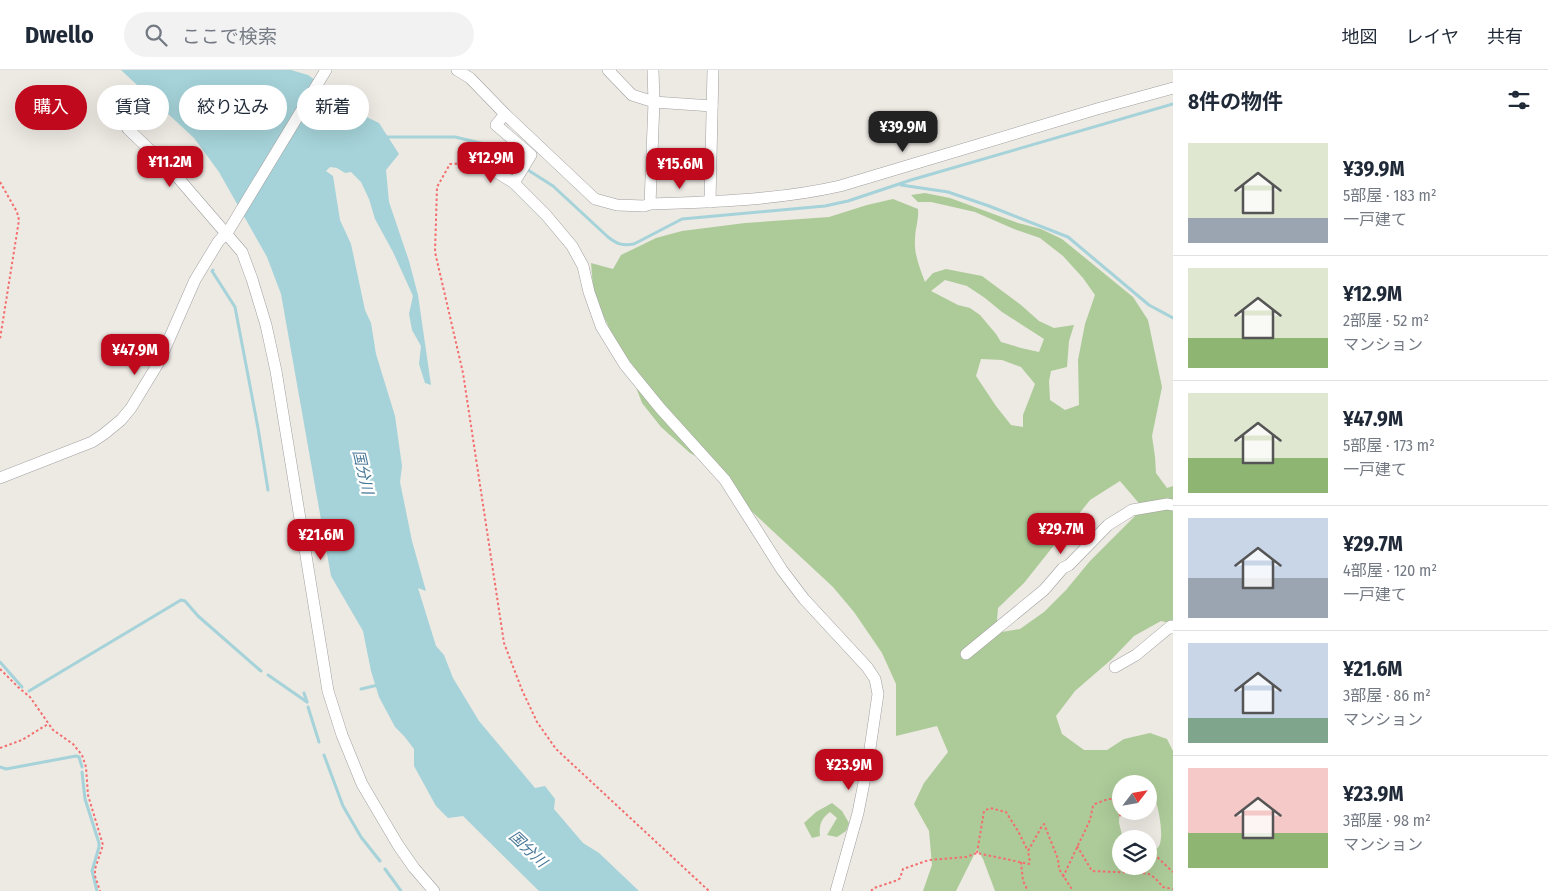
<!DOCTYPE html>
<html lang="ja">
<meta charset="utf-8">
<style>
body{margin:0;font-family:"Fira Sans Condensed","Noto Sans JP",sans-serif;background:#f2f2f3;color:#1f2937;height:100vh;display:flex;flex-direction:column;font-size:19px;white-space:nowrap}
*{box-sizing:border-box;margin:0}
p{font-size:16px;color:#747a83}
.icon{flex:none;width:28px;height:28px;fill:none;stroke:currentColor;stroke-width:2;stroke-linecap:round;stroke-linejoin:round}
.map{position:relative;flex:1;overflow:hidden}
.side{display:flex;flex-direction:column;background:#fff;width:375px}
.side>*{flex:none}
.guide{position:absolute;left:15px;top:15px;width:475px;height:45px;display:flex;gap:10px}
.needle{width:32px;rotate:59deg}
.tools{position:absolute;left:1112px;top:705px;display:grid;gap:10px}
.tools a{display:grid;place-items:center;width:45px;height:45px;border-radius:50%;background:#fff;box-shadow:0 5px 20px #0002;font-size:25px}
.price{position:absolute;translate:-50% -42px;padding:0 11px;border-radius:10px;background:#c0091c;color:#fff;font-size:16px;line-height:32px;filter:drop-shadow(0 1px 2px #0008)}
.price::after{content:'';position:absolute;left:50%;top:30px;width:15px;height:11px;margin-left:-8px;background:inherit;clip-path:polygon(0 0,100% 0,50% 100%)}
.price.current{background:#222;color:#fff}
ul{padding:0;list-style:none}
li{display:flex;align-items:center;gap:15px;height:125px;padding:0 15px}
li+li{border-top:1px solid #e0e1e3}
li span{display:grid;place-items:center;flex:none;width:140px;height:100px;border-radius:0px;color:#555}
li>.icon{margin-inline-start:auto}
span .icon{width:60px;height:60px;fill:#fffc;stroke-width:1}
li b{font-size:21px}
h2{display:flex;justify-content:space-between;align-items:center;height:60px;padding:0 15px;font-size:21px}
.pill{padding:0 18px;border-radius:22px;background:#fff;box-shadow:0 5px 20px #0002;font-size:18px;line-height:45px}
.pill.current{background:#c0091c;color:#fff}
header{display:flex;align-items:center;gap:30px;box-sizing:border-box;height:70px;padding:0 25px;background:#fff;border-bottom:1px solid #e0e1e3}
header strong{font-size:24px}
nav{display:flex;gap:28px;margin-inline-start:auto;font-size:18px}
.search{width:350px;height:45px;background:#f2f2f3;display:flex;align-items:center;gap:12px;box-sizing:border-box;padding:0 18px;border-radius:28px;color:#747a83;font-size:19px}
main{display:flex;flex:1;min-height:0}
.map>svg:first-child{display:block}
.forest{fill:#adcb99;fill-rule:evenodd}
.water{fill:#a5d3d9}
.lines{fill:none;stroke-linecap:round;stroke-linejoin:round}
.stream{stroke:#a5d3d9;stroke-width:3}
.minor-casing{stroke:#a0a0a0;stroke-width:12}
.path{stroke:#f36e6e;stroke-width:2;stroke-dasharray:2.5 2.5;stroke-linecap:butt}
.minor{stroke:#fff;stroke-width:11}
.labels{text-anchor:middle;stroke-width:4.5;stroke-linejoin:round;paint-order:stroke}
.water-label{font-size:15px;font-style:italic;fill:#487898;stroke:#fff}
</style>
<header>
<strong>Dwello</strong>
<div class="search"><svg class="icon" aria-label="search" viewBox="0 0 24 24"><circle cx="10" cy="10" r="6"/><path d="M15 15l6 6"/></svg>ここで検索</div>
<nav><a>地図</a><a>レイヤ</a><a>共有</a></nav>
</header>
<main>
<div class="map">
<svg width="1173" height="821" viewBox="0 0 1173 821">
<rect width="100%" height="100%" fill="#ede9e3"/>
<g class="forest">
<path d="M 925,123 L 950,128 L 1018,153 L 1041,159 L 1062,169 L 1133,227 L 1148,250 L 1162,317 L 1152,366 L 1155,387 L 1156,403 L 1167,418 L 1173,416 L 1173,554 L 1161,551 L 1134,566 L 1112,589 L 1075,621 L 1056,646 L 1062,664 L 1084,680 L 1107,680 L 1124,669 L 1150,663 L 1167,669 L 1173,681 L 1173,821 L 995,821 L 983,789 L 977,779 L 956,821 L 923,821 L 932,795 L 929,761 L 914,734 L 924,713 L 948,682 L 937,656 L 896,666 L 896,614 L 882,583 L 854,542 L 833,517 L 746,436 L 708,393 L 690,383 L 661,357 L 642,333 L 631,304 L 616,277 L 607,253 L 594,229 L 591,193 L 613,199 L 621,185 L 656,168 L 682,161 L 745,153 L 829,147 L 867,135 L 893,129 L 918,139 C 919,150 915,159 915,170 C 914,184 920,199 925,212 L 933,203 L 946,199 L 982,206 L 1021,235 L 1039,251 L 1054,258 L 1074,255 L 1069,271 L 1067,297 L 1051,301 L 1049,311 L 1050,330 L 1065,340 L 1079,335 L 1078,290 L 1085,254 L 1095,225 L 1083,208 L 1063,186 L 1040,168 L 1014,159 L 975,142 L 931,132 L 918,132 L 911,125 ZM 945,210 L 967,216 L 985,228 L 1002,242 L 1044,269 L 1039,282 L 1021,278 L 1001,272 L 996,264 L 980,245 L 970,238 L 958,235 L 931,221 ZM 981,289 L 1002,290 L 1021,297 L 1035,314 L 1023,345 L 1023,357 L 1011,355 L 996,336 L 976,306 ZM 1120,411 L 1143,438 L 1090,491 L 1066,520 L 1044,542 L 1020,559 L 996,563 L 998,538 L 1024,513 L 1090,430 ZM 1121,714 L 1149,714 C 1149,721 1153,725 1156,732 C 1159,741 1164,767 1159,776 C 1157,780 1152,780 1149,781 L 1149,796 L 1121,796 L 1121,769 L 1123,769 L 1119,753 Z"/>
<path d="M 832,733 L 842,741 L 849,753 L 846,761 L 837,767 L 827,765 L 837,748 L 830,742 C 821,749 819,754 820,766 L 812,768 L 804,753 L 816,742 Z"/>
</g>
<path class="water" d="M 121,0 L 291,0 L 308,5 L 325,17 L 344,36 L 379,53 L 399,84 L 386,100 L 389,132 L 409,191 L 418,225 L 431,315 L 425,313 L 419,294 L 421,276 L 412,260 L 409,244 L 413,226 L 393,182 L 375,149 L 369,129 L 361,112 L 351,102 L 345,103 L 337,98 L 330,97 L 326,101 L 333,106 L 340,150 L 351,174 L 365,240 L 371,253 L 376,284 L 395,346 L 402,396 L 400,412 L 412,471 L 426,521 L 418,518 L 436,576 L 444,585 L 453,608 L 479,651 L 535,718 L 545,716 L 555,729 L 554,739 L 583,773 L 599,783 L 639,821 L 539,821 L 463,746 L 448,748 L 436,736 L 414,696 L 414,679 L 404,666 L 395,657 L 379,627 L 371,601 L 363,561 L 331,506 L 281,224 L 267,187 L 219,102 L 194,68 Z"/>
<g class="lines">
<g class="stream">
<path d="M 386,67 L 455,67 L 489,75 L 553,116 L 608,167 C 617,174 622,176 634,174 L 682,149 L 825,136 L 848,131 L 911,110 L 1173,34"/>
<path d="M 901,115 L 948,122 L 989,136 L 1068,167 L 1149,235 L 1173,248"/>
<path d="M 213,200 L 212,201 L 235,237 L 258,358 L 268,420"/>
<path d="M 0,592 L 22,617"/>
<path d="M 268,605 L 307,632"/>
<path d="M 361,619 L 378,615"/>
<path d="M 29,621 L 181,530 L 185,531 L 198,546 L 261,601"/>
<path d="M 304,623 L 307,632"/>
<path d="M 308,637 L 319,672"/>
<path d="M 324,685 L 343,736 L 361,767 L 380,791"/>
<path d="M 0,697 L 6,699 L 76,686 L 79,687 L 82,697"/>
<path d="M 82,702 L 85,729 L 99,773 L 99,777 L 92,801 L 97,821"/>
<path d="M 385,799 L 401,821"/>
</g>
<g class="minor-casing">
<g id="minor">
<path d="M 457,0 L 470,8 L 505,44 L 595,129 L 617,135 L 644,136 L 650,134 C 714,132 778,130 840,116 L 1097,39 L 1173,18"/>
<path d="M 608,0 L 632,25 L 654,32 L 712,36"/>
<path d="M 505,44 L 496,55 L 531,85 L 514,113 L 546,145 L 572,176 L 583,196 L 589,222 L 601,256 L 625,295 L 660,338 L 725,410 L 782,500 L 804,529 L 867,597 L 875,609 L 878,624 L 868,692 L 858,743 L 836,821"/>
<path d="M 128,59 L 173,102 L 242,182 L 252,209 L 266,255 L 276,301 L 328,621 L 342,665 L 362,714 L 398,775 L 414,798 L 434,821"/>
<path d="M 482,93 L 514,113"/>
<path d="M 710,132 L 713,0"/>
<path d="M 650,134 L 654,32 L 653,0"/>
<path d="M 0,408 L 92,372 L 104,364 L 121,350 L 131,338 L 159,292 L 195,210 L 218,172 L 229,160 L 326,0"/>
<path d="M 966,584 L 1044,520 L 1063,498 L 1069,495 L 1108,455 L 1132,440 L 1167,434 L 1173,435"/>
<path d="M 1115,597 L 1136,585 L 1171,556 L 1173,558"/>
</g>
</g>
<g class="path">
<path d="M 472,93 L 450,94 L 437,117 L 435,182 L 463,303 L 504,573 L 522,620 L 537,652 L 556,679 L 709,821"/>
<path d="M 0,112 L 17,142 L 19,150 L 0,269"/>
<path d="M 0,599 L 18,617 L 30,627 L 53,660 L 73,674 L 82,685 L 86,697 L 88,725 L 103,775 L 95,799 L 95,806 L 100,821"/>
<path d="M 0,678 L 22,670 L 48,654"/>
<path d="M 1149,775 L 1159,789 L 1173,802"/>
<path d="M 1077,776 L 1092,801 L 1142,803 L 1149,804 L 1155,808 L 1163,817 L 1173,819"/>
<path d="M 977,783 L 984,741 L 990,738 L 1006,742 L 1018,761 L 1028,781"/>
<path d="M 1021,792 L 1023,811 L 1028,821"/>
<path d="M 1063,807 L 1090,750 L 1093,736 L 1095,734 L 1108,729 L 1112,729 L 1121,747"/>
<path d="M 871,821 L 874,818 L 898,810 L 900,808 L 903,799 L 929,790 L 966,787 L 977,783 L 1029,794 L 1030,792 L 1028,781 L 1042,756 L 1044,754 L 1058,789 L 1059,799 L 1073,821"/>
</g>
<use href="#minor" class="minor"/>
</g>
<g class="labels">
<g class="water-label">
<text transform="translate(363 402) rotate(77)" y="5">国分川</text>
<text transform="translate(528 779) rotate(43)" y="5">国分川</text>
</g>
</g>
</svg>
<div class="tools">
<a><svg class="needle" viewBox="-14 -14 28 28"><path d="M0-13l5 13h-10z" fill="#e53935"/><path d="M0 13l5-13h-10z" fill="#747a83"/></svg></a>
<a><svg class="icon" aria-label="layers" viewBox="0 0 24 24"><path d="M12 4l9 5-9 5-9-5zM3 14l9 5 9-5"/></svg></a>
</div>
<b class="price current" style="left:903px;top:83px">¥39.9M</b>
<b class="price" style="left:491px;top:114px">¥12.9M</b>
<b class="price" style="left:170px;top:118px">¥11.2M</b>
<b class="price" style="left:680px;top:120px">¥15.6M</b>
<b class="price" style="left:135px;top:306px">¥47.9M</b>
<b class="price" style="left:1061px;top:485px">¥29.7M</b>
<b class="price" style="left:321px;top:491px">¥21.6M</b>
<b class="price" style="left:849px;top:721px">¥23.9M</b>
<div class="guide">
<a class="pill current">購入</a>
<a class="pill">賃貸</a>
<a class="pill">絞り込み</a>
<a class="pill">新着</a>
</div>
</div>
<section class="side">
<h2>8件の物件<svg class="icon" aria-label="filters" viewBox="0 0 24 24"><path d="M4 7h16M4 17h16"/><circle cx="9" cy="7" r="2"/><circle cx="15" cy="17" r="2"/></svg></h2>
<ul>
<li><span style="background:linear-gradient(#dfe7d0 75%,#9aa5b1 0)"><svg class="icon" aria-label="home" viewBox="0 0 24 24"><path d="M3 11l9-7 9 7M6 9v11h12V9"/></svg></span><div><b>¥39.9M</b><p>5部屋 · 183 m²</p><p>一戸建て</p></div></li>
<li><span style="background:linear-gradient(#dfe7d0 70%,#8fb573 0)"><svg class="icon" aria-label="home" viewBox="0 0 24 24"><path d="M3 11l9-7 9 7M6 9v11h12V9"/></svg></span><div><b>¥12.9M</b><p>2部屋 · 52 m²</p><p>マンション</p></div></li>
<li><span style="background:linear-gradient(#dfe7d0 65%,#8fb573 0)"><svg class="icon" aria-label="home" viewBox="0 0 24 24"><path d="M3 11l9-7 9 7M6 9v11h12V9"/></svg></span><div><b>¥47.9M</b><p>5部屋 · 173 m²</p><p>一戸建て</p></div></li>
<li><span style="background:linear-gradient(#c9d6e8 60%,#9aa5b1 0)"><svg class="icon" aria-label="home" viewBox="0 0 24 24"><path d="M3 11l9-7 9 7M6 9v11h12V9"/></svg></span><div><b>¥29.7M</b><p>4部屋 · 120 m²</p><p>一戸建て</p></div></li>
<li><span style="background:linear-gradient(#c9d6e8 75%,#7fa58c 0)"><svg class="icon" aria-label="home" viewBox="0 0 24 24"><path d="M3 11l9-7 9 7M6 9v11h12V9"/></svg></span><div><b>¥21.6M</b><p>3部屋 · 86 m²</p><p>マンション</p></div></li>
<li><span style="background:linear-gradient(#f6c9c9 65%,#8fb573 0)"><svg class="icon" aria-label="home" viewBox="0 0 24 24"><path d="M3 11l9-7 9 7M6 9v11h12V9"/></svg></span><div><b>¥23.9M</b><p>3部屋 · 98 m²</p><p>マンション</p></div></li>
</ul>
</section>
</main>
